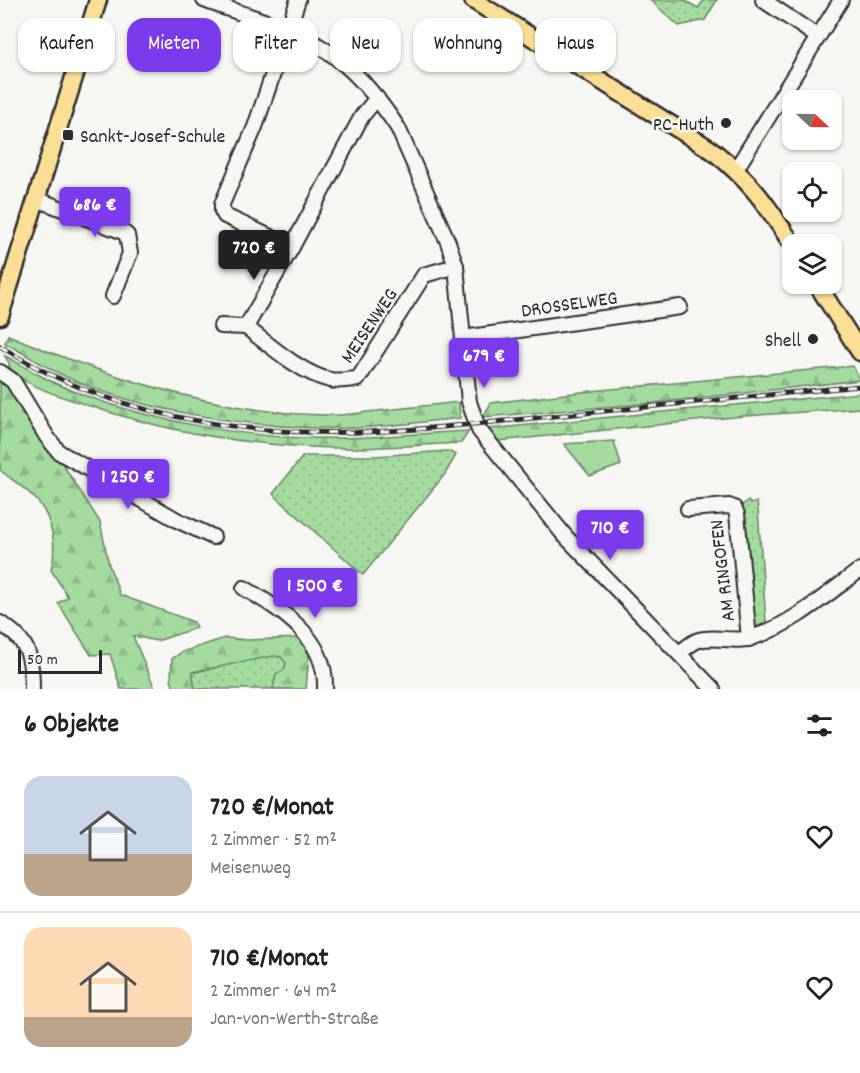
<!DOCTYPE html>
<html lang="de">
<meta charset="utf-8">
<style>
body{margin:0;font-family:Dekko,sans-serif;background:#f2f2f2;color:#222;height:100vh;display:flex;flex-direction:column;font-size:22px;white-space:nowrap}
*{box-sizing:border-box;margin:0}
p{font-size:20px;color:#767676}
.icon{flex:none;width:33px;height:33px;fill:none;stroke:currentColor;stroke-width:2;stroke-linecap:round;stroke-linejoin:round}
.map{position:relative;height:689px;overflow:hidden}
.details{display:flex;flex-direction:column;background:#fff;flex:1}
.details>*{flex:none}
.banner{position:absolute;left:18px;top:18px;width:825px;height:54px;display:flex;gap:12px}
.needle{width:39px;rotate:112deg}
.buttons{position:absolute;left:782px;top:90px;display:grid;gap:12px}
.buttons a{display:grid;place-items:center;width:60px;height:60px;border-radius:12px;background:#fff;box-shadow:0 2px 4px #0004;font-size:30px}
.scale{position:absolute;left:18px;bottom:15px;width:84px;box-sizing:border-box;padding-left:6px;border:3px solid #2b2b2b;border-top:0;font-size:16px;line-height:21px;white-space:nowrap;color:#2b2b2b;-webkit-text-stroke:4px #f6f6f2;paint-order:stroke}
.price{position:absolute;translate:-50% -51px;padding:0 14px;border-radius:6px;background:#7c3aed;color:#fff;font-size:20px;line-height:39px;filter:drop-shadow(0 2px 3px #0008)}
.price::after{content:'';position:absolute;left:50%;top:36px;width:18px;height:14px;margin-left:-9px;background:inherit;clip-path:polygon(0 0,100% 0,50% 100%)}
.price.current{background:#222;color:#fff}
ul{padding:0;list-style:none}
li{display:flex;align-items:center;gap:18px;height:150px;padding:0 24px}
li+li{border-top:2px solid #e0e0e0}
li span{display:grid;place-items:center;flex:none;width:168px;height:120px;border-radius:18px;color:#555}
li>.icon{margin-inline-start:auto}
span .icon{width:72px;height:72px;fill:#fffc;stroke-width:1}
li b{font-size:26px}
h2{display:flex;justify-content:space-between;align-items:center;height:72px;padding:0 24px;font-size:26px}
.tag{padding:0 21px;border-radius:18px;background:#fff;box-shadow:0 2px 4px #0004;font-size:21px;line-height:54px}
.tag.current{background:#7c3aed;color:#fff}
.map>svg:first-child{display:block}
.grass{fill:url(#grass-dots);stroke:#678365;stroke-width:1.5}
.forest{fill:url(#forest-firs);stroke:#678365;stroke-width:1.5}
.park{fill:#a3db9f;stroke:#678365;stroke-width:1.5}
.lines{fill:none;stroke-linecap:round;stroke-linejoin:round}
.minor-casing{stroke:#2b2b2b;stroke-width:18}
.major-casing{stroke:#2b2b2b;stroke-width:21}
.minor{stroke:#f6f6f2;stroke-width:14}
.major{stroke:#fbdf96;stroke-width:16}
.rail-casing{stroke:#2b2b2b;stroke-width:5}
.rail{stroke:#f6f6f2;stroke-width:3;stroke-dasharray:9;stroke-linecap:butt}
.poi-dot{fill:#2b2b2b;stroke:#f6f6f2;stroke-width:2}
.labels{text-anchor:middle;stroke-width:5;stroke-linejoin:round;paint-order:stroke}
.poi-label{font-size:20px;fill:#2b2b2b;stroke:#f6f6f2;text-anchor:end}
.street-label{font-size:20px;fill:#2b2b2b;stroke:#f6f6f2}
</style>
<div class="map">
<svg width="860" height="689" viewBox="0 0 860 689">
<defs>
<pattern id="grass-dots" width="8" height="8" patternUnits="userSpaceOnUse" patternTransform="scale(1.5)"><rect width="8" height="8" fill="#a3db9f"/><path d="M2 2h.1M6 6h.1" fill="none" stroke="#8cbc89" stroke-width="1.8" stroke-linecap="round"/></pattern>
<pattern id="forest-firs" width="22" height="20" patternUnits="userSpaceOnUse" patternTransform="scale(1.5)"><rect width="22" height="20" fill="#a3db9f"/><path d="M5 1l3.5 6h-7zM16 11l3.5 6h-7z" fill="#8cbc89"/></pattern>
</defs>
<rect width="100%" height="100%" fill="#f6f6f2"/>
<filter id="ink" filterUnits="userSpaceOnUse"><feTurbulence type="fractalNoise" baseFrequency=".0167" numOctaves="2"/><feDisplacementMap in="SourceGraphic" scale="12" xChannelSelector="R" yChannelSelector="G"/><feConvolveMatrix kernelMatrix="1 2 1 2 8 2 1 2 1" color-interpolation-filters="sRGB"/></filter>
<g filter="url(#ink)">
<g class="grass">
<path d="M 650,0 L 684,0 L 698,8 L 704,0 L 717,0 L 705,20 L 679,26 Z"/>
<path d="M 448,451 L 456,455 L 445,474 L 363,575 L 273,494 L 303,456 L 375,456 Z"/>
<path d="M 748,501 L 751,504 L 757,502 L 758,510 L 766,622 L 757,627 L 753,624 L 744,512 L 742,505 Z"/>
<path d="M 290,649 L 289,689 L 194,689 L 192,673 Z"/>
</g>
<g class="forest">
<path d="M 8,335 C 107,377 227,416 336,415 C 349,415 363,412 377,411 C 404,408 431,405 459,402 L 460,418 C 412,423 363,430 315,428 C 240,425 146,411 78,382 C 52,372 29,356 5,343 Z"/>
<path d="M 5,356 C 22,365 39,376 57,384 C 137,420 255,441 342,438 C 384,437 427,433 469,431 L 461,443 C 418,445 375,449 333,448 C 253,446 174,433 99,409 C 69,399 36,390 10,372 L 9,363 Z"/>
<path d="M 853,366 L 860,380 L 653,403 L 483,417 L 491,403 L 591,391 Z"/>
<path d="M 0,383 L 6,386 L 60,460 L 100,522 L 109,565 L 120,595 L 194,622 L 196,628 L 157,641 L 133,636 L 155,689 L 121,689 L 110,654 L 91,655 L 58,603 L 68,597 L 51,570 C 57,549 53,521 39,503 C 30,491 12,480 0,470 Z"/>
<path d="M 860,393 L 860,408 L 744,416 L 498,441 L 488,429 Z"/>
<path d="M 225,638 L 248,640 L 299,638 L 309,654 L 306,689 L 273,689 L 276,674 L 284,670 L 286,663 L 281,657 L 273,656 L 192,672 L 195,689 L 174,689 L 171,678 L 172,659 L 182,652 Z"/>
</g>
<path class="park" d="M 614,441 L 621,465 L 590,476 L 564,444 Z"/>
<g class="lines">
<g class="minor-casing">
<g id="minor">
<path d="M 204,0 C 243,15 292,27 327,51 C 356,70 379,99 398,128 L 448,242 L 456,266 L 469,402 L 479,430 L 565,536 L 713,689"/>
<path d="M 763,0 L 818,37"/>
<path d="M 736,169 L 841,0"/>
<path d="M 36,199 L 121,231 L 127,235 L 130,253 L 113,296"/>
<path d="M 292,247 L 225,216 L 222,211 L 222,204 L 255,127 L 298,0"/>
<path d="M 221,326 L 246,327 L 292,247 L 362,116 L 377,98"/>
<path d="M 246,327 C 268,344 302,374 330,380 C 338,382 349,379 358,379 L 424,275 L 456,266"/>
<path d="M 463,338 L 680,307"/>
<path d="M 0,372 L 13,381 L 47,437 L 59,452 L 177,520 L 213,537"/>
<path d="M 688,509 L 729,506 L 734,508 L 737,514 L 749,639"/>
<path d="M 244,588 C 283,611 327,638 325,689"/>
<path d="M 0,623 C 29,641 32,656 32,689"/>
<path d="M 679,653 C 685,649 692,642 699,640 C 717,635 736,644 754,637 C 793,624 827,594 860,570"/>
</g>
</g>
<g class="major-casing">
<g id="major">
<path d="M 473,0 L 713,151 C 751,181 767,205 792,244"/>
<path d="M 817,284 L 860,352"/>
<path d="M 0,316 L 98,0"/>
</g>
</g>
<use href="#minor" class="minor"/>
<use href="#major" class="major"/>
<g class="rail-casing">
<path id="rail" d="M 0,346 C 106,415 239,436 364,432 C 428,430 491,422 554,416 C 656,406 758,396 860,386"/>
</g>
<use href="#rail" class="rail"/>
</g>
</g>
<g class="poi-dot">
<circle cx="726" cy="123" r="6"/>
<rect x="62" y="129" width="12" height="12" rx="3"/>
<circle cx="813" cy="339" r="6"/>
</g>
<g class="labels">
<g class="poi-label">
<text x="714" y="130">PC-Huth</text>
<text x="80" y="142" text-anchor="start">Sankt-Josef-Schule</text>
<text x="801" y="346">Shell</text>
</g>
<g class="street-label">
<text transform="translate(569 303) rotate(-8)" y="7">DROSSELWEG</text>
<text transform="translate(368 325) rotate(-56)" y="7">MEISENWEG</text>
<text transform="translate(721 571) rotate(-97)" y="7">AM RINGOFEN</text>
</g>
</g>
</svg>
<div class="buttons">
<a><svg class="needle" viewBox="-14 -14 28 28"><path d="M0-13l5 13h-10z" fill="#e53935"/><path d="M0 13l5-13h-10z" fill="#767676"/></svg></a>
<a><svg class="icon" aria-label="locate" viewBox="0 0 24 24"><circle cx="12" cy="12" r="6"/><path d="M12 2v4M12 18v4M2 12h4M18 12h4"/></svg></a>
<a><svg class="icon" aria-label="layers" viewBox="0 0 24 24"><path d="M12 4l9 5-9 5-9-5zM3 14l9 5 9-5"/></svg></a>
</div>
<div class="scale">50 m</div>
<b class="price" style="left:95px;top:238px">686 €</b>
<b class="price current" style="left:254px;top:281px">720 €</b>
<b class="price" style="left:484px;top:389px">679 €</b>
<b class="price" style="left:128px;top:510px">1 250 €</b>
<b class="price" style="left:610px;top:561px">710 €</b>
<b class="price" style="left:315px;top:619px">1 500 €</b>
<div class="banner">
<a class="tag">Kaufen</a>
<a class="tag current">Mieten</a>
<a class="tag">Filter</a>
<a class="tag">Neu</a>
<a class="tag">Wohnung</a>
<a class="tag">Haus</a>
</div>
</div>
<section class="details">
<h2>6 Objekte<svg class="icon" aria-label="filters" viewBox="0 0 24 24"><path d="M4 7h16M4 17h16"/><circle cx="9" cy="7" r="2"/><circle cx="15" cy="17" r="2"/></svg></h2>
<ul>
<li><span style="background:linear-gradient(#c9d6e8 65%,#b9a48a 0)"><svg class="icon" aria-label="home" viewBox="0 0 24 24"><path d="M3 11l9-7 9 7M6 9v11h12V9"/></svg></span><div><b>720 €/Monat</b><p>2 Zimmer · 52 m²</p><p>Meisenweg</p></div><svg class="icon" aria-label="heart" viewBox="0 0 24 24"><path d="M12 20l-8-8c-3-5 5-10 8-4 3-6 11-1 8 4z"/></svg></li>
<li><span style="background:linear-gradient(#ffd9b3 75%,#b9a48a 0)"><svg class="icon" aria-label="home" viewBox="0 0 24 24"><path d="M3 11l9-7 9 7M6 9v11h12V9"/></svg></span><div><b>710 €/Monat</b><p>2 Zimmer · 64 m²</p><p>Jan-von-Werth-Straße</p></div><svg class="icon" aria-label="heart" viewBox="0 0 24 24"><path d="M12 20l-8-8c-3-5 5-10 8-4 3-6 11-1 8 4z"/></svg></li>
</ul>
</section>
